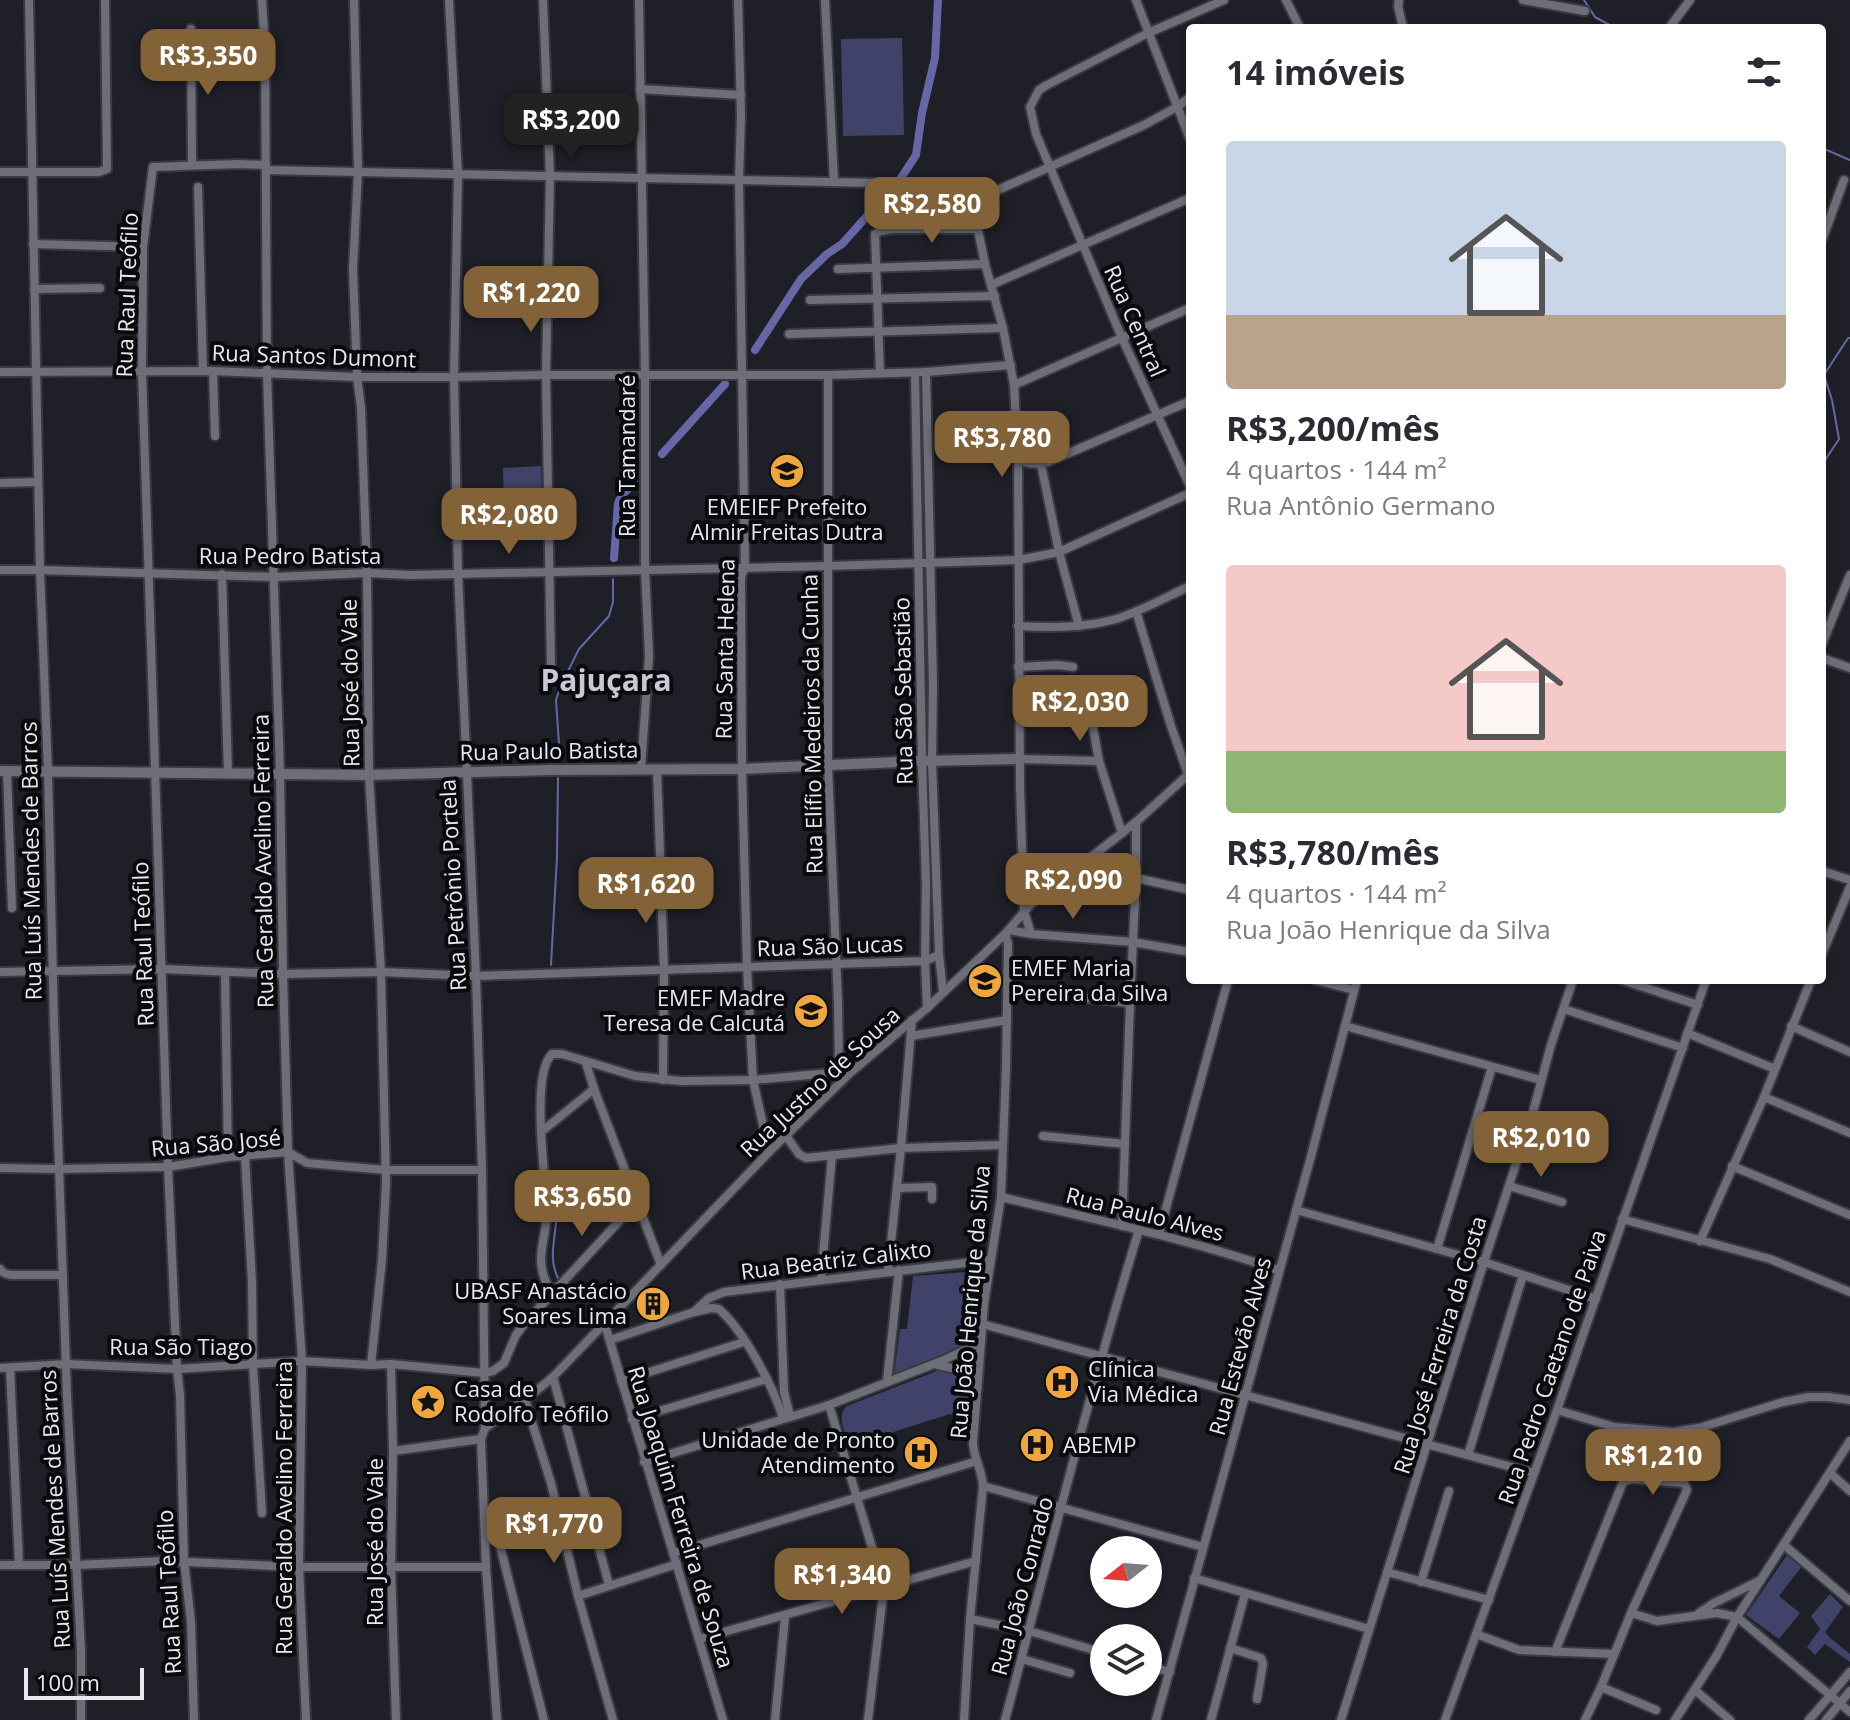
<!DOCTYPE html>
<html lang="pt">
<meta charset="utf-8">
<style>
body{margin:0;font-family:"Open Sans",sans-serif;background:#f7f7f7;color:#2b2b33;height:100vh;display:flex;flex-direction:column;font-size:30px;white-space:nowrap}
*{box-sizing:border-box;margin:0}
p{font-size:26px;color:#7c7c81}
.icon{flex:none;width:44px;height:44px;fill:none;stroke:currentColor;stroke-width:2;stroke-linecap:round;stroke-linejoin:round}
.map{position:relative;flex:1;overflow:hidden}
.sheet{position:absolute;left:1186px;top:24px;width:640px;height:960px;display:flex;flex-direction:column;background:#fff;border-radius:8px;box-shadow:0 2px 6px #0004}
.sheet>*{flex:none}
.needle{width:52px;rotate:253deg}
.buttons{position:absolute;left:1090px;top:1536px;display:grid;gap:16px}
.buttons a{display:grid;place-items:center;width:72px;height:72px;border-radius:50%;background:#fff;box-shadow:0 2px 6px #0004;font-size:40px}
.scale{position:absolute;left:24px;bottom:20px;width:120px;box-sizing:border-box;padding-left:8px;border:4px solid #e8e9ef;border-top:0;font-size:22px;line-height:28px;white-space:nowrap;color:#e8e9ef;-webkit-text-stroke:6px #090a0d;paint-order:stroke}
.price{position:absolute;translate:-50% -68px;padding:0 18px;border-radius:16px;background:#846238;color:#fff;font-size:26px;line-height:52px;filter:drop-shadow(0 2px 4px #0008)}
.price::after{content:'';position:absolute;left:50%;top:48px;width:24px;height:18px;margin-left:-12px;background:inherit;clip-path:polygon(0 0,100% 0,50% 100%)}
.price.on{background:#222;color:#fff}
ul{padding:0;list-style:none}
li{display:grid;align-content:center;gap:16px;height:424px;padding:0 40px}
li span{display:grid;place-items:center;height:248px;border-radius:8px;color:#555}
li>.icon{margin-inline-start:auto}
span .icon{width:144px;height:144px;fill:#fffc;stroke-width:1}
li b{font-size:34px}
h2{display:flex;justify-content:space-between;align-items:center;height:96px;padding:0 40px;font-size:34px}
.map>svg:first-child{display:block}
.green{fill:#414269}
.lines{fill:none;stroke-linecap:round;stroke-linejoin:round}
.stream{stroke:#6667a7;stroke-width:2}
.canal{stroke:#6667a7;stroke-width:8}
.minor-casing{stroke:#3a3a42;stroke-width:12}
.tertiary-casing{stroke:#3a3a42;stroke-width:14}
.minor{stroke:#6d6e78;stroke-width:8}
.tertiary{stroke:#6d6e78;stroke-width:10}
.labels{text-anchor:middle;stroke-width:8;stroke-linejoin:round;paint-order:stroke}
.street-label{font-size:22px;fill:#e8e9ef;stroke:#090a0d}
.poi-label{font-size:22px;fill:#e8e9ef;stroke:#090a0d;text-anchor:start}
.district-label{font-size:30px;font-weight:bold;fill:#c8c9d5;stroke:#090a0d}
</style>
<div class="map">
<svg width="1850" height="1720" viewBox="0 0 1850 1720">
<rect width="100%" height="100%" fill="#1f1f28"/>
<g class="green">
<path d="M 902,38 L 904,135 L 843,136 L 841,39 Z"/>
<path d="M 541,466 L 542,508 L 504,508 L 503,468 Z"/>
<path d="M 981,1271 L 972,1347 L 899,1377 L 894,1374 L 900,1329 L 907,1329 L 913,1276 Z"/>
<path d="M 945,1370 C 972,1375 977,1399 959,1418 L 950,1414 L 893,1432 L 882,1446 L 848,1443 C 845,1432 836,1415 847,1406 L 937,1371 Z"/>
<path d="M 1787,1555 L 1802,1566 L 1779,1596 L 1800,1613 L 1779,1639 L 1746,1615 Z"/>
<path d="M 1830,1594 L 1843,1607 L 1825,1632 L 1829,1637 L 1850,1654 L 1850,1662 L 1825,1644 L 1815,1655 L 1807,1647 L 1820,1629 L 1811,1616 Z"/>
</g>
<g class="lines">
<g class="stream">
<path d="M 1584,0 L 1595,17 L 1615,28"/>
<path d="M 1822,148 L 1850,160"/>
<path d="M 1822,465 L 1839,439 L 1832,400 L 1824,375 L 1848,338 L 1850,338"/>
<path d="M 560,759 L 556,700 L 561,685 L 579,649 L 609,616 L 613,602 L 613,579"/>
<path d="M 551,965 L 557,856 L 558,778"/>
<path d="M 548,1169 C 552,1184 556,1199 556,1214 C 557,1237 547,1256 558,1278"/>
<path d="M 570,1284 L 588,1302"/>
</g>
<g class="canal">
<path d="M 755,350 L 801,279 L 827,254 L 842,244 L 901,178 L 916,155 L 922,113 L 935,58 L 938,0"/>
<path d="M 662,454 L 725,384"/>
<path d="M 614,558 L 618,503 L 622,495 L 634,483"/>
</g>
<g class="minor-casing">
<g id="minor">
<path d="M 29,0 L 40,570 L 48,772 L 54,1022 L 67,1396 L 81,1650 L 81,1720"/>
<path d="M 262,0 L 265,47 L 267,373 L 280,773 L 283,974 L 288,1152 L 302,1361 L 299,1567 L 306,1720"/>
<path d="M 354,0 L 358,172 L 353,269 L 357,377 L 361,407 L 367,573 L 369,775 L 381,972 L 386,1183 L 382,1260 L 371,1365"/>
<path d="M 449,0 L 458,174 L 454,377 L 458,573 L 476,976 L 482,1170 L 485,1428 L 481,1439 L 486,1567 L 497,1720"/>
<path d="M 543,0 L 550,177 L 546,375 L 551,667"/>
<path d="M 639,0 L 645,375 L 645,569 L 649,656 L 641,768"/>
<path d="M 738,0 L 741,115 L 739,180 L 745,568 L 741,577 L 742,769 L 747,967 L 753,1080 L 769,1152"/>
<path d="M 825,0 L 834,181"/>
<path d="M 1136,0 L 1190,139"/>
<path d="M 1286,0 L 1300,28"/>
<path d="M 1399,0 L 1398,6 L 1403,28"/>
<path d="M 1523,0 L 1585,11"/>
<path d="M 1669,28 L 1690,0"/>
<path d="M 191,29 L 192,165"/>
<path d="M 640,89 L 741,95"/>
<path d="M 266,170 L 876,183"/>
<path d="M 0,172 L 99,172 L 107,169 L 105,0"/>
<path d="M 198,187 L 203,371"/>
<path d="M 1822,240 L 1844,180"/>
<path d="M 33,244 L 143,247"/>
<path d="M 838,269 L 985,264"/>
<path d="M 991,285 L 1190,198"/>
<path d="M 34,289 L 100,288"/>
<path d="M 810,300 L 995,296"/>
<path d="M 789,334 L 1003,328"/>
<path d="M 213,371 L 215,436"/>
<path d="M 0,372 L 213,371 L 357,377 L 454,377 L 546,375 L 828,375 L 926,372 L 1011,365"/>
<path d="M 926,372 L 933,685 L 932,761 L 939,955 L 943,991"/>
<path d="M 880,373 L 875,234 L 880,231 L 893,229 L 976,229"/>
<path d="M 915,373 L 922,761 L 926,884 L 925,961 L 927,1008"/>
<path d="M 828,375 L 828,766 L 838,1002 L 839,1072"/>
<path d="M 1014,385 L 1190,308"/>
<path d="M 1018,460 C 1029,464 1037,465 1048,462 L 1190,401"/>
<path d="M 1041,464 L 1059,552 L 1079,626"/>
<path d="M 0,483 L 38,482"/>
<path d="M 1190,486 L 1122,338 L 1036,134 L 1030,107 L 1039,90 L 1047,85 L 1148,33 L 1224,0"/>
<path d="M 0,570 L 40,570 L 275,577 L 367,573 L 411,575 L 828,566 L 1019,560 L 1059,552 L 1190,493"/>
<path d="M 222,574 L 228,773"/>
<path d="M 1136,611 L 1171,726 L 1188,774"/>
<path d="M 1018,626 C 1051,628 1084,628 1116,619 C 1142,611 1166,597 1190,586"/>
<path d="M 1822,644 L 1850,575"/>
<path d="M 1822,658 L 1850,668"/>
<path d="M 1018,667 L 1058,665 L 1073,667"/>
<path d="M 1019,712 L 1084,710 L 1091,716 L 1099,761 L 1122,833"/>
<path d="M 1020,759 L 1099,761"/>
<path d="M 657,769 L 664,970 L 663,1080"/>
<path d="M 7,771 L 12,908"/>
<path d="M 1822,871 L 1850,880"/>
<path d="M 1136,878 L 1190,890"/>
<path d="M 1009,930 L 1031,934 L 1133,942 L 1190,952"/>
<path d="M 1031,934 L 1024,911 L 1020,786 L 1018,460 L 1014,385 L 1003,328 L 985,264 L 973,206 L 976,201 L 1000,189 L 1144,125 L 1177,107 L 1190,97"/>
<path d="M 1822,954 L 1850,887"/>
<path d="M 0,972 L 162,969 L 283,974 L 381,972 L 476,976 L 925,961 L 939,955"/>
<path d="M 225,973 L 228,1157"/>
<path d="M 1315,980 L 1354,990"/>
<path d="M 1622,980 L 1698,1005"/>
<path d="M 1086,998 L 1130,1003"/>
<path d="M 1564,1009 L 1683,1048"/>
<path d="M 1345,1026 L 1541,1080"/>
<path d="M 1791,1026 L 1850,1052"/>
<path d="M 1687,1033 L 1775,1069"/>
<path d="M 911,1036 L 1007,1020"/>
<path d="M 586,1063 L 594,1089 L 661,1265"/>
<path d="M 1764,1097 L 1850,1133"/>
<path d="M 541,1132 L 594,1089"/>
<path d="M 786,1136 L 799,1154 L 806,1158 L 901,1148 L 1002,1145"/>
<path d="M 1043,1136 L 1125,1144"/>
<path d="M 245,1156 L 252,1283 L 253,1365 L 262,1513"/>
<path d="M 1732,1166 L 1850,1215"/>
<path d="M 0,1168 L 58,1169 L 168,1167 L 228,1157 L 288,1152 L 307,1163 L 386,1170 L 482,1170"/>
<path d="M 1509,1186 L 1562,1202"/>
<path d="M 897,1188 L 932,1187 L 932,1199"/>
<path d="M 1001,1197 C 1094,1219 1188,1239 1278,1270"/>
<path d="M 1296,1210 L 1484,1262 L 1596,1299"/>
<path d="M 1622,1219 L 1770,1259 L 1850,1292"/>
<path d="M 1122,1226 L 1130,1003 L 1136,878 L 1136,822"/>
<path d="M 1159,1234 L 1228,980"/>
<path d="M 1700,1241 L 1764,1097 L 1811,980"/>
<path d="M 1437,1249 L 1492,1067"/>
<path d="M 0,1269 L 4,1273 L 11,1275 L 62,1275"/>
<path d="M 888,1271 L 901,1148 L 912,1020"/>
<path d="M 821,1279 L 832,1155"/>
<path d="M 780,1284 L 784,1392 L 790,1416"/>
<path d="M 552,1295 C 547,1285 541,1273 541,1260 C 541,1244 547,1228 547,1212 C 546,1180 530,1075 552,1054 L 562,1054 L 635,1076 L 681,1081 L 753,1080 L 841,1072"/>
<path d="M 694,1312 L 709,1298 L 724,1292 L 990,1260"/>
<path d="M 982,1324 L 1534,1473"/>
<path d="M 605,1325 L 723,1720"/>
<path d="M 610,1340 L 694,1312 L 712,1308 L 719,1309 C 744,1331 773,1386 783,1418"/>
<path d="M 391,1364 L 393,1451 L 391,1567 L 396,1720"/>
<path d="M 938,1365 L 961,1370 L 978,1381"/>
<path d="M 0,1368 L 66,1364 L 177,1369 L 302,1361 L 371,1365 L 391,1364 L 484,1373 L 493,1371 L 504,1363 L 516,1335 L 525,1323 L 636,1203"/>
<path d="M 10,1368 L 19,1564"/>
<path d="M 553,1377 L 609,1585"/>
<path d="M 621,1381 L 744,1342"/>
<path d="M 887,1381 L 899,1270"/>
<path d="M 525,1400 L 551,1483 L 578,1596 L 613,1720"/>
<path d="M 829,1405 L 884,1587 L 868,1720"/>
<path d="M 1557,1410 L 1614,1427 L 1673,1432 L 1699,1428 L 1783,1402 L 1809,1397 L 1828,1397 L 1850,1400"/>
<path d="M 632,1419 L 767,1379"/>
<path d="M 485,1428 L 525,1400 L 553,1377 L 769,1152 L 850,1073 L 927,1008 L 1005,934 L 1031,904 L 1136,822 L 1190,773"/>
<path d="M 393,1451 L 481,1439"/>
<path d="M 1468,1455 L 1523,1275"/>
<path d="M 644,1462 L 829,1405 L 944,1360 L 981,1342"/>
<path d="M 1830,1473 L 1850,1491"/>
<path d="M 983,1486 L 1203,1547"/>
<path d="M 486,1519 L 497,1534 L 544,1720"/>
<path d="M 1784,1545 L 1850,1601"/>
<path d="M 673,1553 L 977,1461"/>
<path d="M 0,1565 L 75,1565 L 166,1561 L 299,1567 L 486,1567"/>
<path d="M 1387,1572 L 1489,1600"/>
<path d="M 1194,1578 L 1369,1629"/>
<path d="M 1421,1582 L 1449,1491"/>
<path d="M 578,1596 L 677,1564"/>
<path d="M 1631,1613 L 1657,1621 L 1717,1613 L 1737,1617 L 1850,1712"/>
<path d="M 1699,1613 L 1714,1603 L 1761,1580"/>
<path d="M 970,1619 L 1029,1631 L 1104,1653"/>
<path d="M 1476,1634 L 1519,1650 L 1614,1654"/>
<path d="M 699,1639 L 976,1561"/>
<path d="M 1230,1648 L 1261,1658 L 1263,1664 L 1257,1699"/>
<path d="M 1555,1652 L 1623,1482 L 1631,1479 L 1684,1483 L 1687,1490 L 1631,1613 L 1601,1687 L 1585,1720"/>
<path d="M 1022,1659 L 1070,1673"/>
<path d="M 1148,1666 L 1170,1672"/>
<path d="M 1601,1687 L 1656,1710"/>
<path d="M 1695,1690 L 1730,1720"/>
<path d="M 194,1720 L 191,1622 L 184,1561 L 180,1395 L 177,1369 L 168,1167 L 142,371 L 143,247 L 153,167 L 239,164 L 266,165"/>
<path d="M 775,1720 L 785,1617"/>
<path d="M 964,1720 L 970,1619 L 983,1486 C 982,1469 974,1460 973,1443 L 984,1304 L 1001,1197 L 1006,1069 L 1008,943 L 1005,934"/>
<path d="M 1005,1720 C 1049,1556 1089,1392 1139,1230"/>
<path d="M 1156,1720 L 1310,1160 L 1357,980"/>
<path d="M 1211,1720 L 1245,1594"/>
<path d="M 1341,1720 L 1484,1262 L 1533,1112 L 1551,1045 L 1573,980"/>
<path d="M 1445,1720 L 1557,1410 L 1706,980"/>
<path d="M 1675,1720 L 1717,1655 L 1737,1617 L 1850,1441"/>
<path d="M 1809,1720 L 1850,1672"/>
<path d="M 1826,1720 L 1850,1691"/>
</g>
</g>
<g class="tertiary-casing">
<path id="tertiary" d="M 0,771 L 369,775 L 550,770 L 742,769 L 922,761 L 1020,759"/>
</g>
<use href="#minor" class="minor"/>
<use href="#tertiary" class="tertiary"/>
</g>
<defs>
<g id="school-disc" transform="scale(1.8)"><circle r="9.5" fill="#f0a63e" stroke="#090a0d"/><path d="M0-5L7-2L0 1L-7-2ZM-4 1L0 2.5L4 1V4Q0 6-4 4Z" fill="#111"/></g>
<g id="building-disc" transform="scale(1.8)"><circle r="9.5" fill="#f0a63e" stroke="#090a0d"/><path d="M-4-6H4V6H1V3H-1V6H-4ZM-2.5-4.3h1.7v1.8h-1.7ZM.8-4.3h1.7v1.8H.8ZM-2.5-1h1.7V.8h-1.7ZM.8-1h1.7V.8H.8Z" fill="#111"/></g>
<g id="hospital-disc" transform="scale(1.8)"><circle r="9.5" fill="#f0a63e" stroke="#090a0d"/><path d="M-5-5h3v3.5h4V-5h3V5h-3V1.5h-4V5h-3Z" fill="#111"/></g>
<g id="sight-disc" transform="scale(1.8)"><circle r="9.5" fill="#f0a63e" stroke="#090a0d"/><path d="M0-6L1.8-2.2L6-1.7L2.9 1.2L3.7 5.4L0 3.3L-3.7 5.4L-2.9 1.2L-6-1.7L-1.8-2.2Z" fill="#111"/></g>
</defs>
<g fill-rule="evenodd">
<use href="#school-disc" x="787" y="471"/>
<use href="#school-disc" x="985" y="981"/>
<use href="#school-disc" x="811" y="1011"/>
<use href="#building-disc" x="653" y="1304"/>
<use href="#hospital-disc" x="1062" y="1382"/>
<use href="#sight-disc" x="428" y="1402"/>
<use href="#hospital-disc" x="1037" y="1445"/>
<use href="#hospital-disc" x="921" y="1453"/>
</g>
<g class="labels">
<g class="street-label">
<text transform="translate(127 295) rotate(-88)" y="8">Rua Raul Teófilo</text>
<text transform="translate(1135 321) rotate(66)" y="8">Rua Central</text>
<text transform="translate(314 356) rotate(2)" y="8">Rua Santos Dumont</text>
<text transform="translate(627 456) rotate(-90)" y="8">Rua Tamandaré</text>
<text x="290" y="564">Rua Pedro Batista</text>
<text transform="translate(725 649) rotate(-89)" y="8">Rua Santa Helena</text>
<text transform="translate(350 683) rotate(-91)" y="8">Rua José do Vale</text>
<text transform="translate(903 691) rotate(-91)" y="8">Rua São Sebastião</text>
<text transform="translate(812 724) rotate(-91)" y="8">Rua Elífio Medeiros da Cunha</text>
<text transform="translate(549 751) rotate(-1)" y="8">Rua Paulo Batista</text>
<text transform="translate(31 861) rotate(-91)" y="8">Rua Luís Mendes de Barros</text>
<text transform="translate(263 861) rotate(-91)" y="8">Rua Geraldo Avelino Ferreira</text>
<text transform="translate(453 885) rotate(-93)" y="8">Rua Petrônio Portela</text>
<text transform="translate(143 944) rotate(-92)" y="8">Rua Raul Teófilo</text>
<text transform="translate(830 946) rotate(-2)" y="8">Rua São Lucas</text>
<text transform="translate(820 1082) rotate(-43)" y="8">Rua Justno de Sousa</text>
<text transform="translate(216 1143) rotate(-5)" y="8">Rua São José</text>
<text transform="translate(1145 1214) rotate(14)" y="8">Rua Paulo Alves</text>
<text transform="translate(836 1260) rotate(-7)" y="8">Rua Beatriz Calixto</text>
<text transform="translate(970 1302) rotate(-85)" y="8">Rua João Henrique da Silva</text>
<text transform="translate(1440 1345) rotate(-73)" y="8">Rua José Ferreira da Costa</text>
<text transform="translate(1240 1346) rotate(-75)" y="8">Rua Estevão Alves</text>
<text x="181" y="1355">Rua São Tiago</text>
<text transform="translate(1552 1367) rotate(-71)" y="8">Rua Pedro Caetano de Paiva</text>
<text transform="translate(284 1508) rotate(-90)" y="8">Rua Geraldo Avelino Ferreira</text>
<text transform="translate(55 1509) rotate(-93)" y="8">Rua Luís Mendes de Barros</text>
<text transform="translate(681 1517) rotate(73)" y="8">Rua Joaquim Ferreira de Souza</text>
<text transform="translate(375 1542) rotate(-90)" y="8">Rua José do Vale</text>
<text transform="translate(1022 1586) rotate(-75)" y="8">Rua João Conrado</text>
<text transform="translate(169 1592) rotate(-93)" y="8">Rua Raul Teófilo</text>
</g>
<g class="poi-label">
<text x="787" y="515" text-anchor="middle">EMEIEF Prefeito<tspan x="787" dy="25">Almir Freitas Dutra</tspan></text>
<text x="1011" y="976">EMEF Maria<tspan x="1011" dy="25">Pereira da Silva</tspan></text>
<text x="785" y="1006" text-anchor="end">EMEF Madre<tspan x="785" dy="25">Teresa de Calcutá</tspan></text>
<text x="627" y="1299" text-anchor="end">UBASF Anastácio<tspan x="627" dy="25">Soares Lima</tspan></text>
<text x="1088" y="1377">Clínica<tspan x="1088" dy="25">Via Médica</tspan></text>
<text x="454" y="1397">Casa de<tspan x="454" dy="25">Rodolfo Teófilo</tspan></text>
<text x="895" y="1448" text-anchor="end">Unidade de Pronto<tspan x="895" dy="25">Atendimento</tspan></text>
<text x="1063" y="1453">ABEMP</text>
</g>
<g class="district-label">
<text x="606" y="691">Pajuçara</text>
</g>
</g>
</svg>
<div class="buttons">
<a><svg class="needle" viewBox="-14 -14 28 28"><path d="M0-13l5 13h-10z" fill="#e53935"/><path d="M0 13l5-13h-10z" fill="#7c7c81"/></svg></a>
<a><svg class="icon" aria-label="layers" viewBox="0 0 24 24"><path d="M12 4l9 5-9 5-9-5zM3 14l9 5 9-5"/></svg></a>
</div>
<div class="scale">100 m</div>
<b class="price" style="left:208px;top:97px">R$3,350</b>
<b class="price on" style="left:571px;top:161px">R$3,200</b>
<b class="price" style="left:932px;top:245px">R$2,580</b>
<b class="price" style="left:531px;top:334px">R$1,220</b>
<b class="price" style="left:1002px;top:479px">R$3,780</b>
<b class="price" style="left:509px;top:556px">R$2,080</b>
<b class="price" style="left:1080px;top:743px">R$2,030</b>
<b class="price" style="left:1073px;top:921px">R$2,090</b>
<b class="price" style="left:646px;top:925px">R$1,620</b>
<b class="price" style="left:1541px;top:1179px">R$2,010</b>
<b class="price" style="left:582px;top:1238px">R$3,650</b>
<b class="price" style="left:1653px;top:1497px">R$1,210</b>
<b class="price" style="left:554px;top:1565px">R$1,770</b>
<b class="price" style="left:842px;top:1616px">R$1,340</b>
<section class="sheet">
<h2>14 imóveis<svg class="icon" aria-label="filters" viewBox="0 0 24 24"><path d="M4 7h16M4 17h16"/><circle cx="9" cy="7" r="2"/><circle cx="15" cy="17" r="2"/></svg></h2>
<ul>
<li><span style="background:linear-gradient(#c9d6e8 70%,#b9a48a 0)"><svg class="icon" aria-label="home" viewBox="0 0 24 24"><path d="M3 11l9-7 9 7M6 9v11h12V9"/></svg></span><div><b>R$3,200/mês</b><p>4 quartos · 144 m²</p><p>Rua Antônio Germano</p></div></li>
<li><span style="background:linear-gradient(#f6c9c9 75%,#8fb573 0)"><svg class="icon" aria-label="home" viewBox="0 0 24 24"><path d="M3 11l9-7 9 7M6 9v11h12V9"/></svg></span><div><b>R$3,780/mês</b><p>4 quartos · 144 m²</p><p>Rua João Henrique da Silva</p></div></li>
</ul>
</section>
</div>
